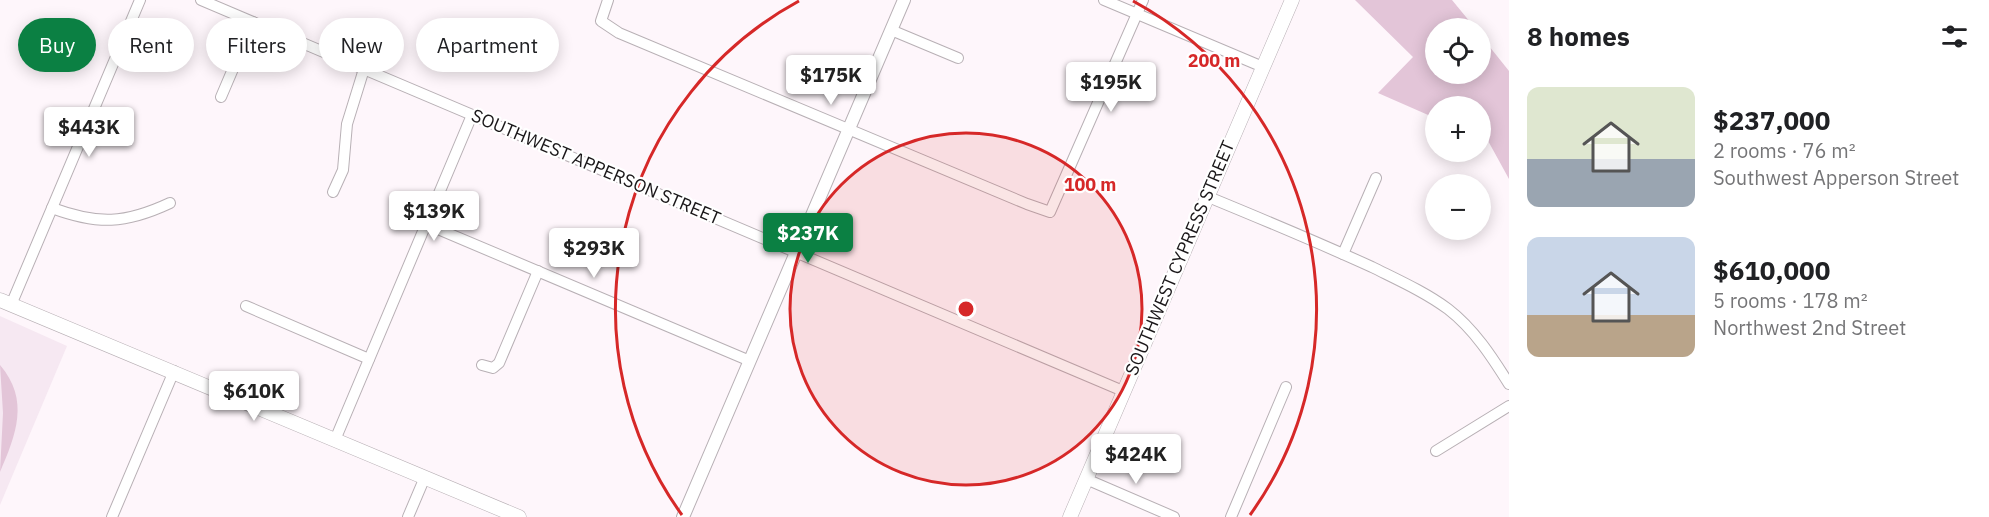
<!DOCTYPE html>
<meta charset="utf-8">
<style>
body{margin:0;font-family:"IBM Plex Sans",sans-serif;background:#f2f2f2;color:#202124;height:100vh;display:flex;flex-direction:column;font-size:22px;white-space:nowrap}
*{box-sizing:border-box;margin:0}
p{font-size:20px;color:#757577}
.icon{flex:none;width:33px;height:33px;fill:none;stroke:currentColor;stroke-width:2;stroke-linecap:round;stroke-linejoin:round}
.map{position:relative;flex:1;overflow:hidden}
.panel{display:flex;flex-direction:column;background:#fff;width:480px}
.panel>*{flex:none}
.top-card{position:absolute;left:18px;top:18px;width:570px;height:54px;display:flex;gap:12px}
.controls{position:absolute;left:1425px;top:18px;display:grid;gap:12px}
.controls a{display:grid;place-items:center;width:66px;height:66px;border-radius:50%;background:#fff;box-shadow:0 3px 15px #0003;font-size:30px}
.price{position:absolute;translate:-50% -51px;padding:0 14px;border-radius:6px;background:#fff;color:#222;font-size:20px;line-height:39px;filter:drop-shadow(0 2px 3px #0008)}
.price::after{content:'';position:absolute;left:50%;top:36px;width:18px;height:14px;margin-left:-9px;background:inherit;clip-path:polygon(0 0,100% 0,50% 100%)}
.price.current{background:#0b8043;color:#fff}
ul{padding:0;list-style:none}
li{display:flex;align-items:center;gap:18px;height:150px;padding:0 18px}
li span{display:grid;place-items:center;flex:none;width:168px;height:120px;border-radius:12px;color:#555}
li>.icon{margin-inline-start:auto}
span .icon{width:72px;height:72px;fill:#fffc;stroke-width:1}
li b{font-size:26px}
h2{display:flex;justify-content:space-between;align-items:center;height:72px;padding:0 18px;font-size:26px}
.pill{padding:0 21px;border-radius:27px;background:#fff;box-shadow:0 3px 15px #0003;font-size:21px;line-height:54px}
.pill.current{background:#0b8043;color:#fff}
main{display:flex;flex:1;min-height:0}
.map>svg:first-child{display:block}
.built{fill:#f6e8f2}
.green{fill:#e3c5d8}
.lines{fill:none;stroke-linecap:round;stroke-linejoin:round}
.minor-casing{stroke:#b8b0b5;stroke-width:12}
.tertiary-casing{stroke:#b8b0b5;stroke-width:14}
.secondary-casing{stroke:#b8b0b5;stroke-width:15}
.minor{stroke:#fff;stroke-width:10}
.tertiary{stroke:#fff;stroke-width:12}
.secondary{stroke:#fff;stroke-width:14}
.ring{fill:none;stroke:#d62828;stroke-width:3}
.labels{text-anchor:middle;stroke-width:4.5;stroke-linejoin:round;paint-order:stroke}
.street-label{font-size:18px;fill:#1a1719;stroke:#fff}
.centre{fill:#d62828;stroke:#fff;stroke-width:3}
.ring-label{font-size:18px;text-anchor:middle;font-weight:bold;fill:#d62828;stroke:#fff;stroke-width:4.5;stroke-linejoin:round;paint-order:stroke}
</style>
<main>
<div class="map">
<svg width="1509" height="517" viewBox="0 0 1509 517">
<rect width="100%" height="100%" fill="#fef6fb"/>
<path class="built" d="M 0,316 L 67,346 L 0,505 Z"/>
<g class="green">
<path d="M 1355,0 L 1452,0 L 1475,28 L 1436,28 L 1436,74 L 1480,74 L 1481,36 L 1509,71 L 1509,179 L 1481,128 L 1480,106 L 1436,106 L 1435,118 L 1378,93 L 1413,57 Z"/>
<path d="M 0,365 C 30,400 16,435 0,472 L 3,413 Z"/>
</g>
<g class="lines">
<g class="minor-casing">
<g id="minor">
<path d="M 201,0 L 1123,391"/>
<path d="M 608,0 L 601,21 L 619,33 L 1027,204 L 1050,212 L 1143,0"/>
<path d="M 1104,0 L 1263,67"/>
<path d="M 891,30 L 958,58"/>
<path d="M 221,97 L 253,22"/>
<path d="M 333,192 L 343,170 L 347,124 L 364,69"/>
<path d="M 1206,196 C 1262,219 1317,242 1372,267 C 1398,280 1425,292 1448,309 C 1474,329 1492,357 1509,384"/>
<path d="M 52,208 C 98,225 125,224 170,203"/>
<path d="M 426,224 L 750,361"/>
<path d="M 1343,254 L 1376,178"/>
<path d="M 11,305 L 140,0"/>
<path d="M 246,306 L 369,359"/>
<path d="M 482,365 L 493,368 L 499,363 L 538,271"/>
<path d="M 335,440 L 472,115"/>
<path d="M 1436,451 L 1509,406"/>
<path d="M 1086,479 L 1174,517"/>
<path d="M 112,517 L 174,371"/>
<path d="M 408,517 L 425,477"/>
<path d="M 1231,517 L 1286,387"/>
</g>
</g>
<g class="tertiary-casing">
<path id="tertiary" d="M 683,517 L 904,0"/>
</g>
<g class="secondary-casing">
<g id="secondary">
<path d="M 0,300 L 519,517"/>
<path d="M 1070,517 L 1292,0"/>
</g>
</g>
<use href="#minor" class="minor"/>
<use href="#tertiary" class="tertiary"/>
<use href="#secondary" class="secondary"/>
</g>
<circle cx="966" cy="309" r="176" fill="#d62828" fill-opacity=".12"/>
<g class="ring">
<circle cx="966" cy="309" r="176"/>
<path d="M682 515A351 351 0 0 1 799 1M1133 1A351 351 0 0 1 1250 515"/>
</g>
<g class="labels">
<g class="street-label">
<text transform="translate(596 167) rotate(23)" y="6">SOUTHWEST APPERSON STREET</text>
<text transform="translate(1180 258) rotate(-67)" y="6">SOUTHWEST CYPRESS STREET</text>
</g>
</g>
<circle cx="966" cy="309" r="9" class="centre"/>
<g class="ring-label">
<text x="1214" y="67">200 m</text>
<text x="1090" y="191">100 m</text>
</g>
</svg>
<div class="controls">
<a><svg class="icon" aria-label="locate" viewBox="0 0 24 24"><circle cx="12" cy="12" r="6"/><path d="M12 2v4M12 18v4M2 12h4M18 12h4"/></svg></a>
<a>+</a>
<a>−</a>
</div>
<b class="price" style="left:831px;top:106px">$175K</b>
<b class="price" style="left:1111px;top:113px">$195K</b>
<b class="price" style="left:89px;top:158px">$443K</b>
<b class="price" style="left:434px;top:242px">$139K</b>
<b class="price current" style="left:808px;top:264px">$237K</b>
<b class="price" style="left:594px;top:279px">$293K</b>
<b class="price" style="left:254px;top:422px">$610K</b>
<b class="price" style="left:1136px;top:485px">$424K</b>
<div class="top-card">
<a class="pill current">Buy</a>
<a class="pill">Rent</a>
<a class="pill">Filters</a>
<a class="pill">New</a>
<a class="pill">Apartment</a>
</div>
</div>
<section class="panel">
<h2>8 homes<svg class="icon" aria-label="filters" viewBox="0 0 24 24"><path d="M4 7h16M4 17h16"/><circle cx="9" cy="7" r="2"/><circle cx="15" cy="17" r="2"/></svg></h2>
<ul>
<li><span style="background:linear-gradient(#dfe7d0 60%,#9aa5b1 0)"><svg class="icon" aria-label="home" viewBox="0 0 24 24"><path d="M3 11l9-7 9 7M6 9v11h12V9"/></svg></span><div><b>$237,000</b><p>2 rooms · 76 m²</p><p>Southwest Apperson Street</p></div></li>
<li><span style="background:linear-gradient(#c9d6e8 65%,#b9a48a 0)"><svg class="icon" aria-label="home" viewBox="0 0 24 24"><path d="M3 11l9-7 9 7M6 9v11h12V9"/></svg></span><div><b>$610,000</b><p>5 rooms · 178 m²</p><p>Northwest 2nd Street</p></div></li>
</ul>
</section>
</main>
